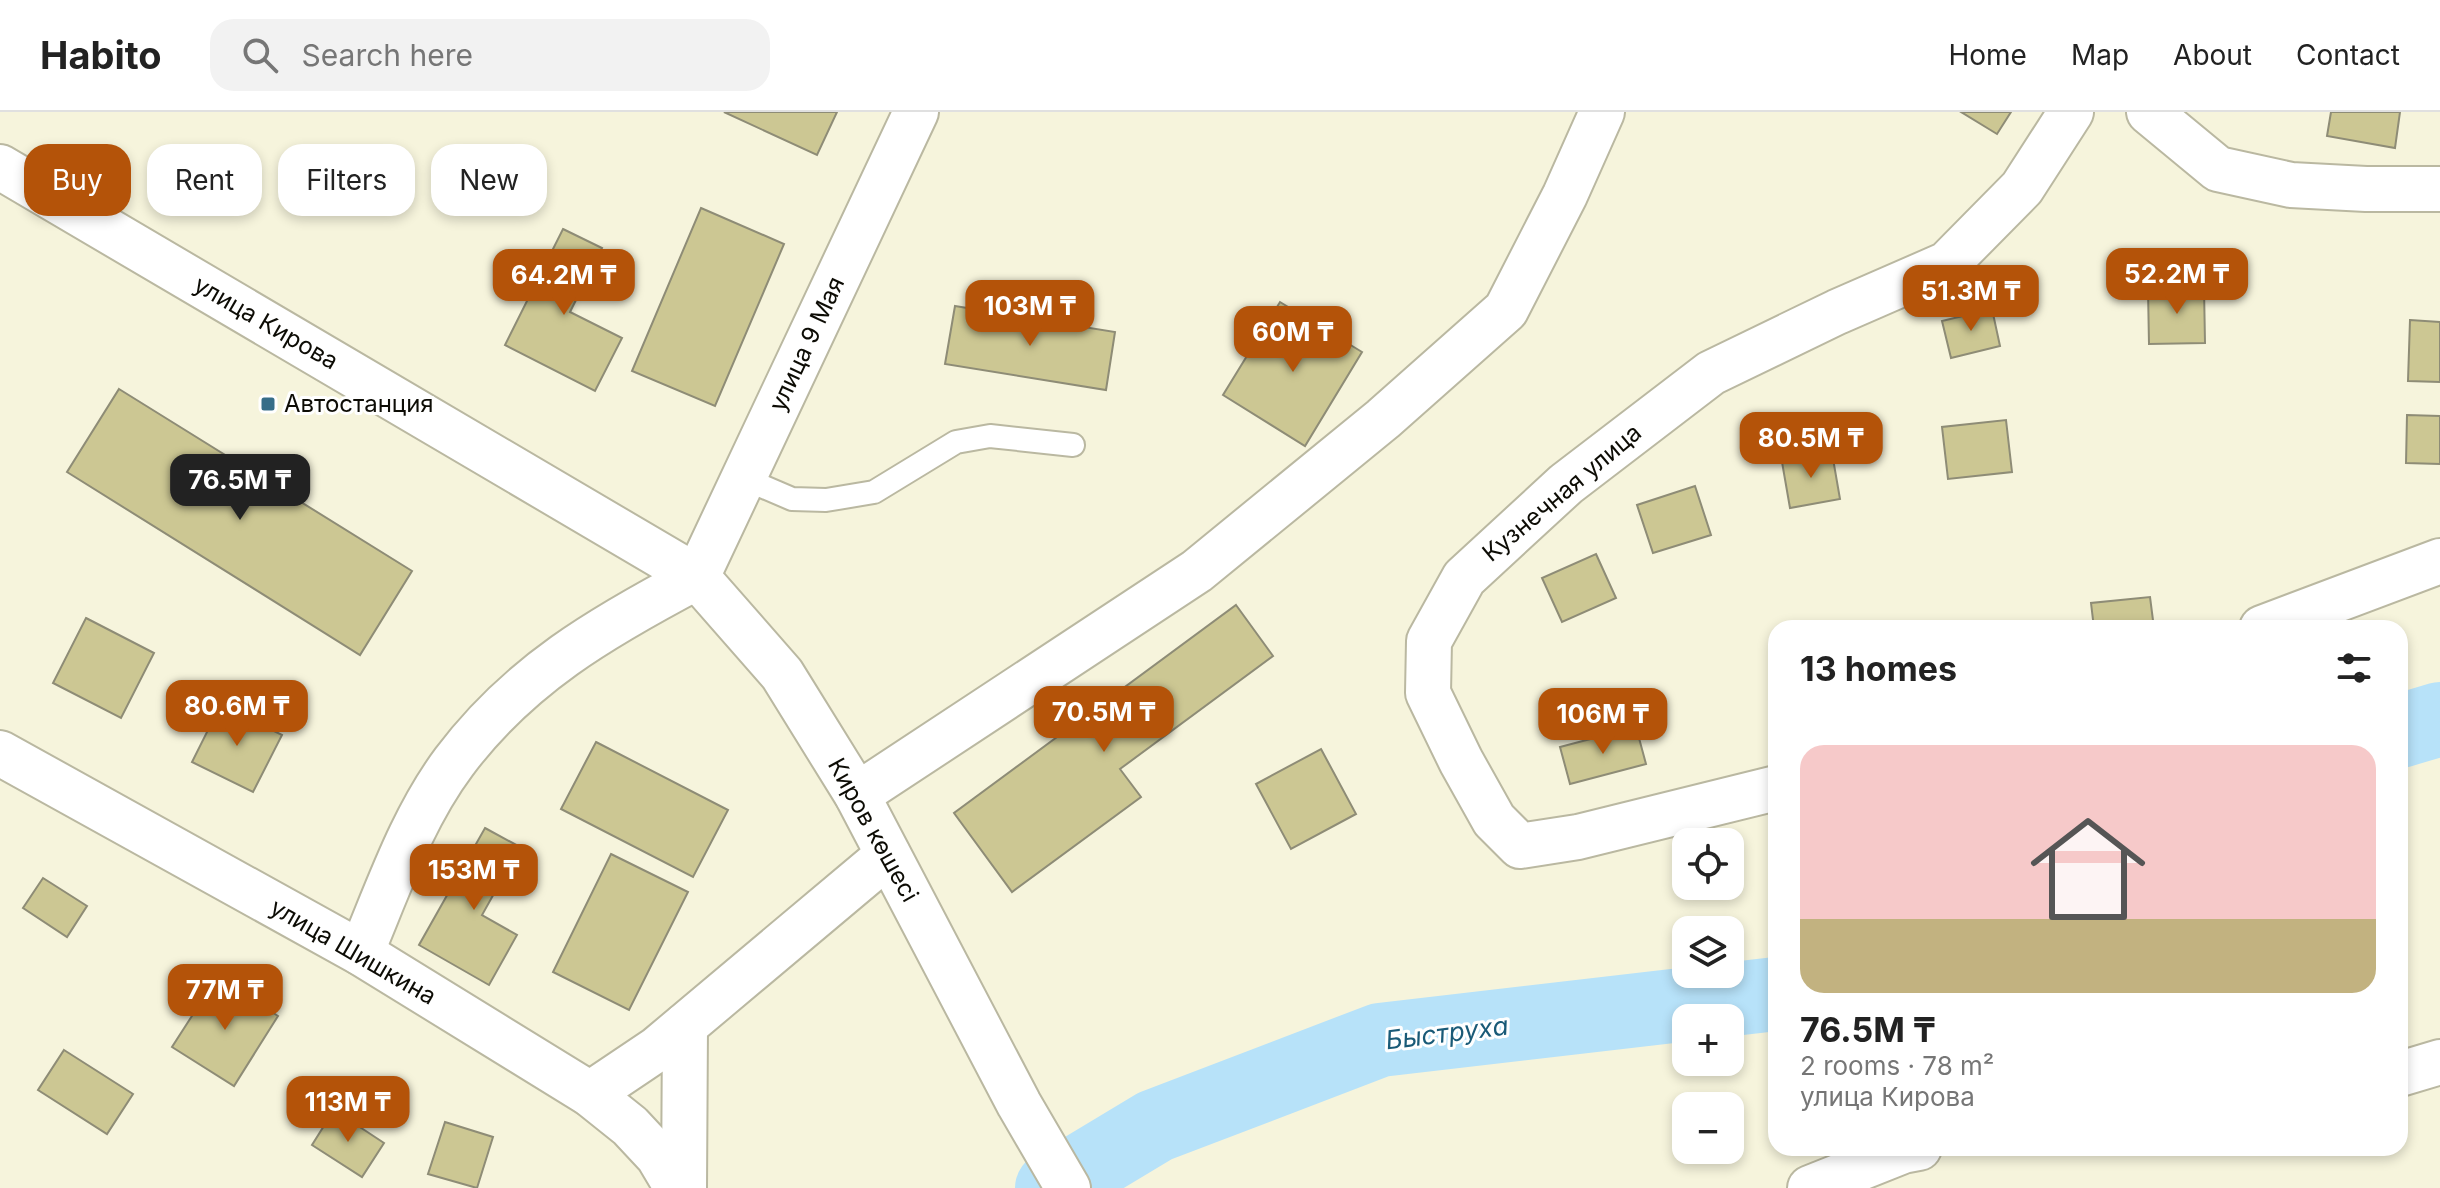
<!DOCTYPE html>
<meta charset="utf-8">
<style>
body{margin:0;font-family:Inter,sans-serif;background:#f2f2f2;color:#222;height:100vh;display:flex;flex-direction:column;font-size:30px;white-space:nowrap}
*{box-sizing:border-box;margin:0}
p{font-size:26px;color:#767676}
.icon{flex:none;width:44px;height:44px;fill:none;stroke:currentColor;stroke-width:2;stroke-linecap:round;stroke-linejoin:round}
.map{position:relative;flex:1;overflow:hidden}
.details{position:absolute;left:1768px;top:508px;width:640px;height:536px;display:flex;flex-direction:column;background:#fff;border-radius:24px;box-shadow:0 4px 12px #0003}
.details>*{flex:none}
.banner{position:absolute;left:24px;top:32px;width:760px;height:72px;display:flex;gap:16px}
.fabs{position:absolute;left:1672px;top:716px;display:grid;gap:16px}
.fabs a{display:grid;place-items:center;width:72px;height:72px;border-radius:16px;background:#fff;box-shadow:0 4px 12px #0003;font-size:40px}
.price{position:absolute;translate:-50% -68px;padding:0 18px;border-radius:16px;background:#b45309;color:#fff;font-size:26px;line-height:52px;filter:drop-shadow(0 2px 4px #0008)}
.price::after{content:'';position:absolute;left:50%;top:48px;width:24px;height:18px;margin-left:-12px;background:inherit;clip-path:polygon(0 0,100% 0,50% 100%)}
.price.active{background:#222;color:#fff}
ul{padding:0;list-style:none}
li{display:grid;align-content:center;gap:16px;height:424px;padding:0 32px}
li+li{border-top:2px solid #e0e0e0}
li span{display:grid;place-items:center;height:248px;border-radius:24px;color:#555}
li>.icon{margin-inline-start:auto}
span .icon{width:144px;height:144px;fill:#fffc;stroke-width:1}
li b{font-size:34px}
h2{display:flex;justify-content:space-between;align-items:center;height:96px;padding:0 32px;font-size:34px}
.pill{padding:0 28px;border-radius:24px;background:#fff;box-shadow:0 4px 12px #0003;font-size:28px;line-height:72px}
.pill.active{background:#b45309;color:#fff}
header{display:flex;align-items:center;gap:48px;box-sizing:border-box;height:112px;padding:0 40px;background:#fff;border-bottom:2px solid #e0e0e0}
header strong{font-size:38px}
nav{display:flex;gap:44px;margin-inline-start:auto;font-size:28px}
.search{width:560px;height:72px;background:#f2f2f2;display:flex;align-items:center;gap:20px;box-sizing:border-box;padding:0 28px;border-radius:24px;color:#767676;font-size:30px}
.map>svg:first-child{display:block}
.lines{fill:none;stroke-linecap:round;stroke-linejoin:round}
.river{stroke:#b7e2f9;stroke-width:74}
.building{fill:#ccc793;stroke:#8e8c76;stroke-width:2}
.service-casing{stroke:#bab8a1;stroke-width:26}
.minor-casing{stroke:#bab8a1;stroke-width:48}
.service{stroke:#fff;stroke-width:22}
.minor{stroke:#fff;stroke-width:44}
.poi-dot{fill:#366d88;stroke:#fff;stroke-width:3}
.labels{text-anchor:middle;stroke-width:6;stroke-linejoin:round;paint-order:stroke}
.street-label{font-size:24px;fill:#0d0c05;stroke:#fff}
.poi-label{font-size:24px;fill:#0d0c05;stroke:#fff;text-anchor:start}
.water-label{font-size:26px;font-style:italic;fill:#195a77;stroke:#fff}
</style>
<header>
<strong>Habito</strong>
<div class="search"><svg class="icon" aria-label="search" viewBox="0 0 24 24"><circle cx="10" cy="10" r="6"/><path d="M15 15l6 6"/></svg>Search here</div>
<nav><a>Home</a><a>Map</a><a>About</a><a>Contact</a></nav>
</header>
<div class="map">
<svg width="2440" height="1076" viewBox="0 0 2440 1076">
<rect width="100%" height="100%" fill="#f6f4dc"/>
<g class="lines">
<g class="river">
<path d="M 2400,619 L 2440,607"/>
<path d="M 1052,1076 L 1155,1014 L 1380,928 L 1776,882"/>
</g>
</g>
<g class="building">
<path d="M 724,0 L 837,0 L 817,43 Z"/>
<path d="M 1961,0 L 2011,0 L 1997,22 Z"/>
<path d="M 2331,0 L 2400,0 L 2395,36 L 2327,24 Z"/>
<path d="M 701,96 L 784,132 L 715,294 L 632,259 Z"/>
<path d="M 563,117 L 602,136 L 570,200 L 622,226 L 595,279 L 505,233 Z"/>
<path d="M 2204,176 L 2205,231 L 2149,232 L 2148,178 Z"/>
<path d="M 1280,190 L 1362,240 L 1305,334 L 1223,283 Z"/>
<path d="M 955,194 L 1115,220 L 1106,278 L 945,252 Z"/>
<path d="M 1992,197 L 2000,234 L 1951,246 L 1942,209 Z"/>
<path d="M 2410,208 L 2440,210 L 2440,270 L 2408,269 Z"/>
<path d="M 119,277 L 412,459 L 360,543 L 67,360 Z"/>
<path d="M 2407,303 L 2440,304 L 2440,352 L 2406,351 Z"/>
<path d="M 2006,308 L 2012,360 L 1948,367 L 1942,315 Z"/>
<path d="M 1832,341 L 1840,387 L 1790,396 L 1782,350 Z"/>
<path d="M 1695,374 L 1711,423 L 1653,441 L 1637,393 Z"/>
<path d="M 1596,442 L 1616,486 L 1562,510 L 1542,466 Z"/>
<path d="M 2150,485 L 2154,516 L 2094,516 L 2091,491 Z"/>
<path d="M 1236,493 L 1273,544 L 1120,657 L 1141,685 L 1012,780 L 954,701 Z"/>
<path d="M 86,506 L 154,541 L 121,606 L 53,571 Z"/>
<path d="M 221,592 L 282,623 L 253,680 L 192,650 Z"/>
<path d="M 1636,615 L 1646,652 L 1570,672 L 1560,635 Z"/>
<path d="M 596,630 L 728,698 L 693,765 L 561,697 Z"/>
<path d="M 1321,637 L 1356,702 L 1291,737 L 1256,672 Z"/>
<path d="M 485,716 L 520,735 L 482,803 L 517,823 L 489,873 L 419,833 Z"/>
<path d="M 611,742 L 688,780 L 629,898 L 553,860 Z"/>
<path d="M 43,766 L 87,794 L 67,825 L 23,796 Z"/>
<path d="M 217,865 L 278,904 L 234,974 L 172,935 Z"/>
<path d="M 64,938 L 133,982 L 107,1022 L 38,978 Z"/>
<path d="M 334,998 L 384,1031 L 362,1065 L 312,1033 Z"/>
<path d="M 445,1010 L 493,1025 L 477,1076 L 428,1062 Z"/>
</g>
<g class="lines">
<g class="service-casing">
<path id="service" d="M 743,366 L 792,387 L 826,388 L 874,380 L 956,330 L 990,324 L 1073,333"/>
</g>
<g class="minor-casing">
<g id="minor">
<path d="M 2149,0 L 2218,57 L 2291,73 L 2366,77 L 2440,77"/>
<path d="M 0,55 L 697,465 L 782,562 L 857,683 L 1019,992 L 1068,1076"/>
<path d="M 697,465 L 916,0"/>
<path d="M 2262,516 L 2440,449"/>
<path d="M 0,641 L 361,841 L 590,982 L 630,1014 L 658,1044 L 677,1076"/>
<path d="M 1776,676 L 1578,725 L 1520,734 L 1494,708 L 1461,649 L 1428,581 L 1429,529 L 1464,466 L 1566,372 L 1711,261 L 1837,200 L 1947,152 L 2022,76 L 2071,0"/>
<path d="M 857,683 L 1197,459 L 1383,307 L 1506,198 L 1565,83 L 1602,0"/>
<path d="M 361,841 C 388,777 412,706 454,650 C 519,563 602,515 697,465"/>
<path d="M 2400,962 L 2440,950"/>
<path d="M 590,982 L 657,937 L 888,743"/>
<path d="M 684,1076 L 685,914"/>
<path d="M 1810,1076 L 1903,1039 L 1919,1036"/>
</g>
</g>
<use href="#service" class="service"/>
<use href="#minor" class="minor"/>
</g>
<rect class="poi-dot" x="260" y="284" width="16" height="16" rx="4"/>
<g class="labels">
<g class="street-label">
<text transform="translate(266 211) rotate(30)" y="8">улица Кирова</text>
<text transform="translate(807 232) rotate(-65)" y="8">улица 9 Мая</text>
<text transform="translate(1562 381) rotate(-40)" y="8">Кузнечная улица</text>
<text transform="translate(873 718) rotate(61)" y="8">Киров көшесі</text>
<text transform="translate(353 840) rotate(30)" y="8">улица Шишкина</text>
</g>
<g class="poi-label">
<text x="284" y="300">Автостанция</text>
</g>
<g class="water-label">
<text transform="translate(1447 921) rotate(-7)" y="9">Быструха</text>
</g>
</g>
</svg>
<div class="fabs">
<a><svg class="icon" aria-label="locate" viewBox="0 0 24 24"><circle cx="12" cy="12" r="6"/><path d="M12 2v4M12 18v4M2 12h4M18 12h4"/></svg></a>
<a><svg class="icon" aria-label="layers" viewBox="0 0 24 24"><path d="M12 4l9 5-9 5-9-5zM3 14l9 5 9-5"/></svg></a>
<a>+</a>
<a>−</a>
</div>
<b class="price" style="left:2177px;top:204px">52.2M ₸</b>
<b class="price" style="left:564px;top:205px">64.2M ₸</b>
<b class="price" style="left:1971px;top:221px">51.3M ₸</b>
<b class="price" style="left:1030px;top:236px">103M ₸</b>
<b class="price" style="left:1293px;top:262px">60M ₸</b>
<b class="price" style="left:1811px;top:368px">80.5M ₸</b>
<b class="price active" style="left:240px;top:410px">76.5M ₸</b>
<b class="price" style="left:237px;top:636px">80.6M ₸</b>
<b class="price" style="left:1104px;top:642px">70.5M ₸</b>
<b class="price" style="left:1603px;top:644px">106M ₸</b>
<b class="price" style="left:474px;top:800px">153M ₸</b>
<b class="price" style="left:225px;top:920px">77M ₸</b>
<b class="price" style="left:348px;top:1032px">113M ₸</b>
<div class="banner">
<a class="pill active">Buy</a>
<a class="pill">Rent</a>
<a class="pill">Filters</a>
<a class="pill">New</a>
</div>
<section class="details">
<h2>13 homes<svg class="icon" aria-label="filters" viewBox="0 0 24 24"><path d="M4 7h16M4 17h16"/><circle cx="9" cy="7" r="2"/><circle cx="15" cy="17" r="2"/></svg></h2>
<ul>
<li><span style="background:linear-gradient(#f6c9c9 70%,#c2b280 0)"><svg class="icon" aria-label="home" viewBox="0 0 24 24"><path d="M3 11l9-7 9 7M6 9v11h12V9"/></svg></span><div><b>76.5M ₸</b><p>2 rooms · 78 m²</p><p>улица Кирова</p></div></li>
</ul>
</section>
</div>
